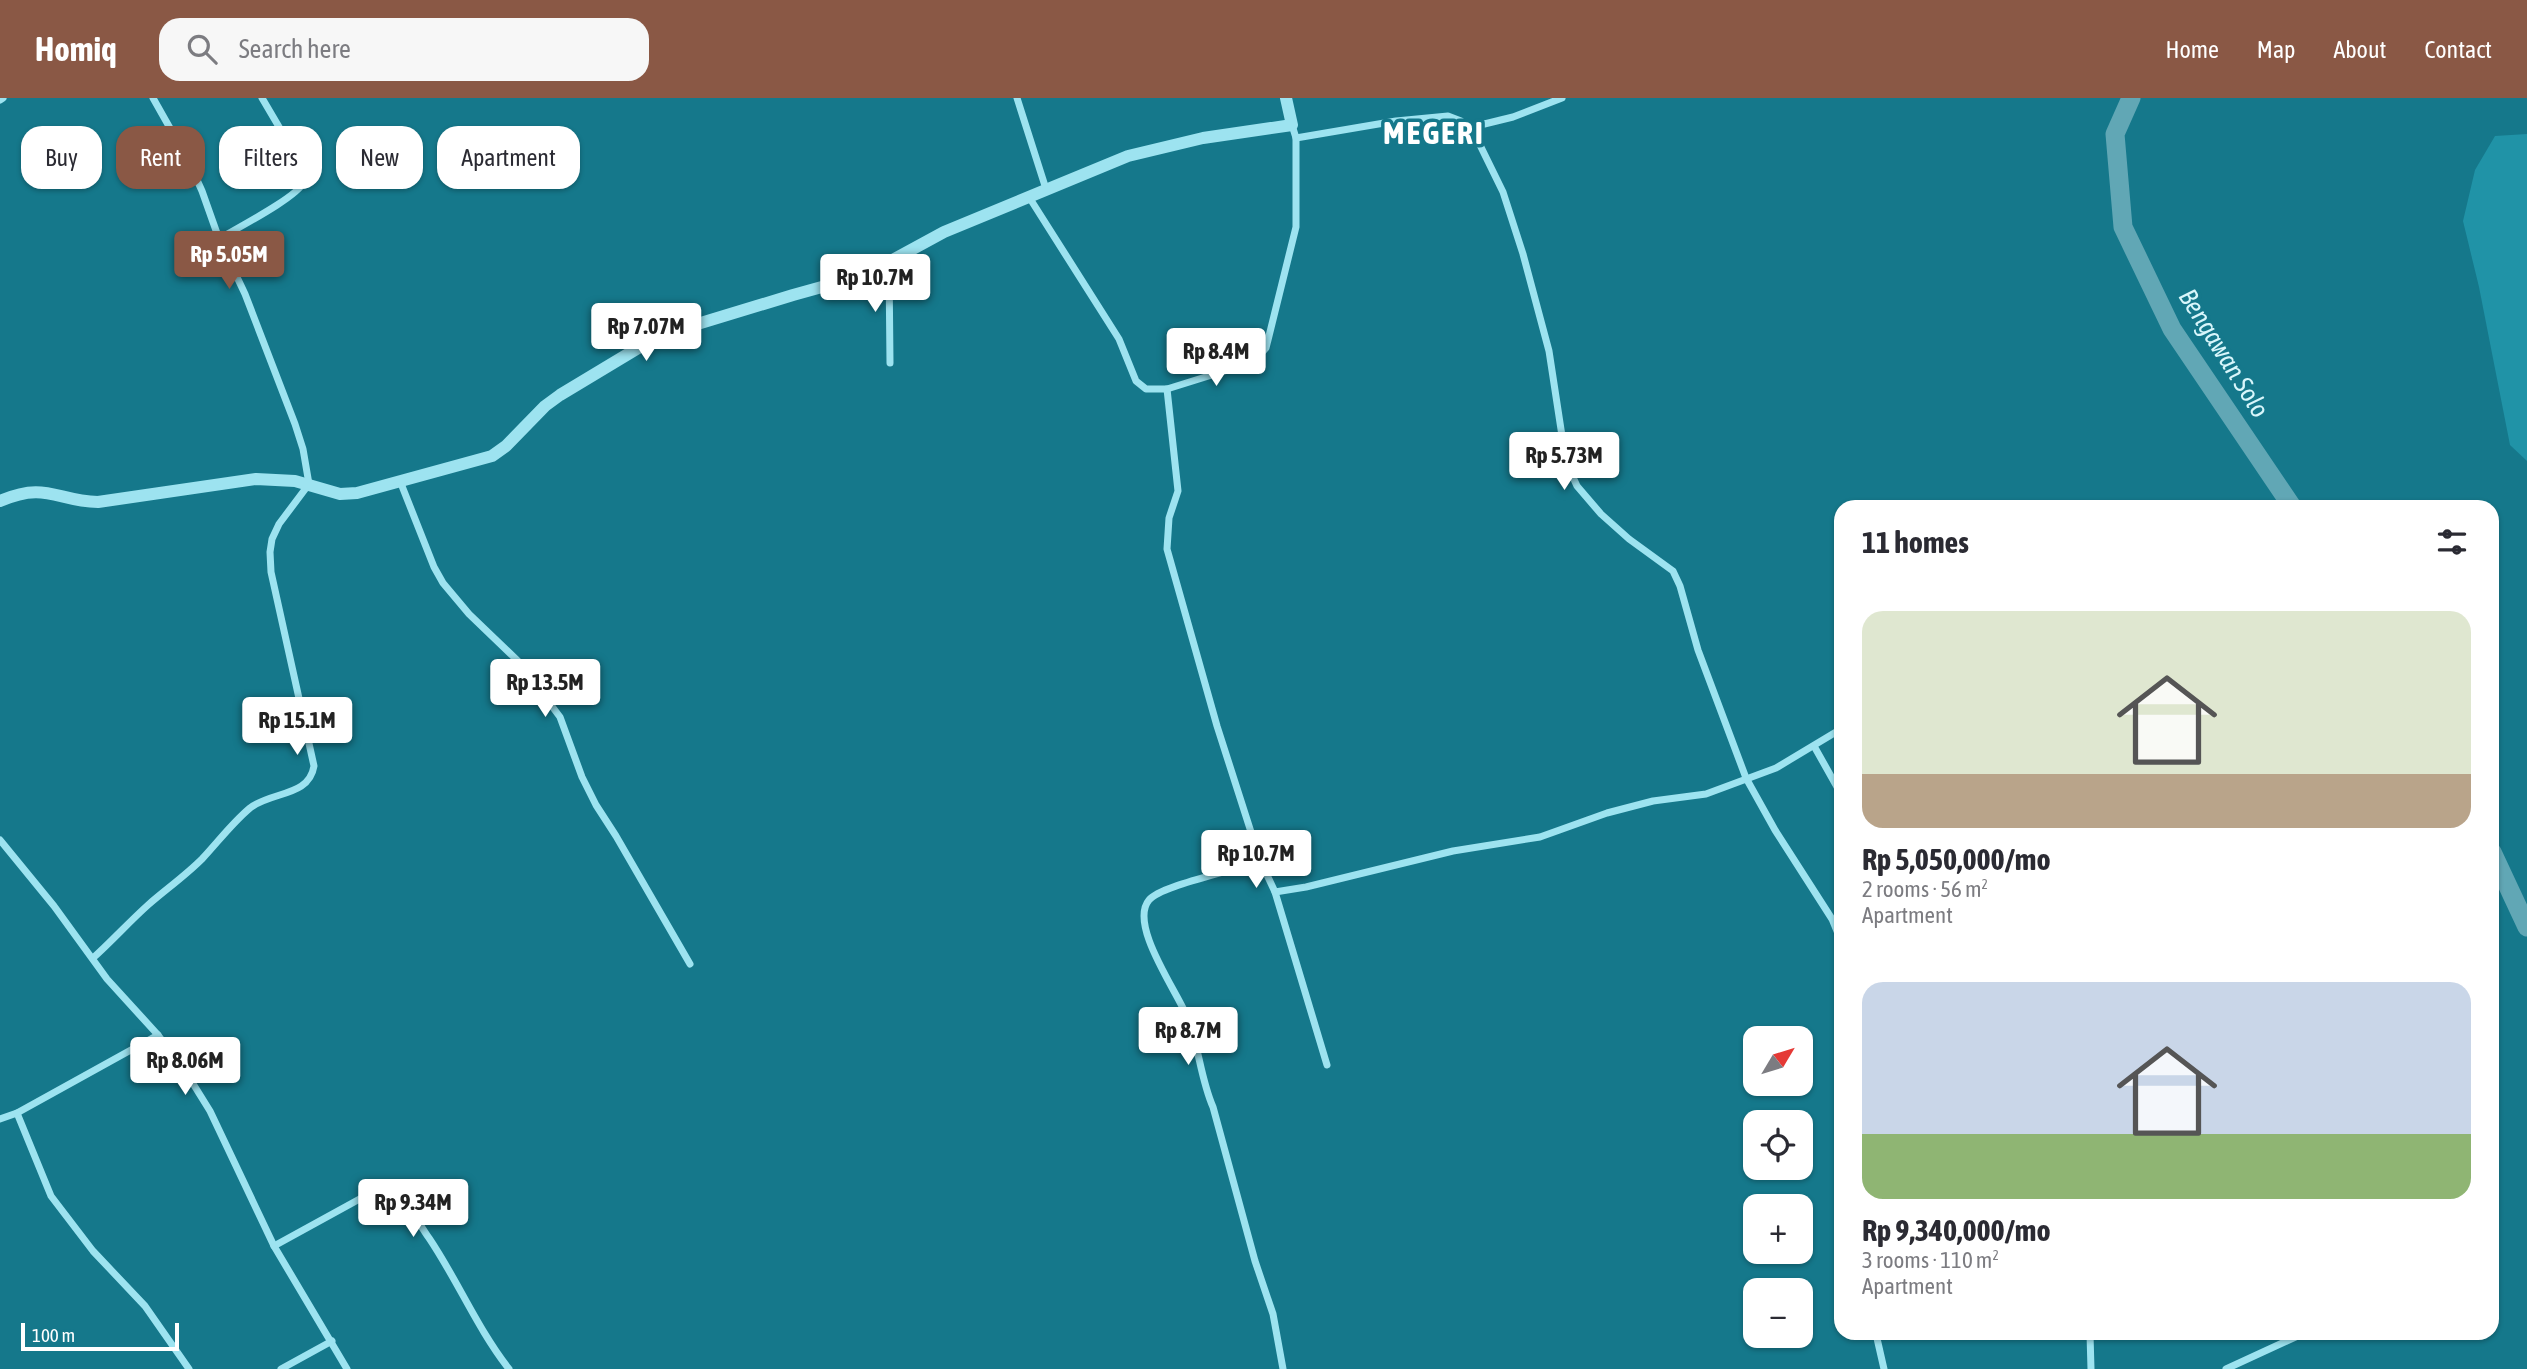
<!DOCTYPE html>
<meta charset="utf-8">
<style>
body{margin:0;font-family:"Asap Condensed",sans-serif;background:#f7f7f7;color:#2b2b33;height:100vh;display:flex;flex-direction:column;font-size:26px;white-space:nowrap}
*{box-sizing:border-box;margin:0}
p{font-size:23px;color:#7c7c81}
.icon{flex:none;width:38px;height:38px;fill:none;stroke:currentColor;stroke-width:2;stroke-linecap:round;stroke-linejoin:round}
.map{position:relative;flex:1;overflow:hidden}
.sheet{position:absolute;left:1834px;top:402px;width:665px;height:840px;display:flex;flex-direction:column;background:#fff;border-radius:21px;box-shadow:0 2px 5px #0004}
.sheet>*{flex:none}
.hud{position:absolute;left:21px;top:28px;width:665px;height:63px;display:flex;gap:14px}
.needle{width:46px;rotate:52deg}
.fabs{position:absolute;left:1743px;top:928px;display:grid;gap:14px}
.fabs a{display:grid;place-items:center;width:70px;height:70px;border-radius:14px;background:#fff;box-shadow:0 2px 5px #0004;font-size:35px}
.scale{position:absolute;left:21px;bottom:18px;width:158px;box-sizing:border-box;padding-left:7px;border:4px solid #fff;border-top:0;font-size:19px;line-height:24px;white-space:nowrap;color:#fff;-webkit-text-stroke:5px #15788b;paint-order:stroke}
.price{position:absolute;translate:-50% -60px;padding:0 16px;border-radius:7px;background:#fff;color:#222;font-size:23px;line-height:46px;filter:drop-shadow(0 2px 4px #0008)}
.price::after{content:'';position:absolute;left:50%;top:42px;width:21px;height:16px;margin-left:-10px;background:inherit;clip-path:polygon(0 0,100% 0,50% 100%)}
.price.current{background:#8a5845;color:#fff}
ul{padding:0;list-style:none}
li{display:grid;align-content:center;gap:14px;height:371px;padding:0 28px}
li span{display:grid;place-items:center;height:217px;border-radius:21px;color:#555}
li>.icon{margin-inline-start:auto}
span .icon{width:126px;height:126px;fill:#fffc;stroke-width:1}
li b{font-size:30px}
h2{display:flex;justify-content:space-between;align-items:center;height:84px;padding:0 28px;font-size:30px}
.pill{padding:0 24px;border-radius:21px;background:#fff;box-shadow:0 2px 5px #0004;font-size:24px;line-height:63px}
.pill.current{background:#8a5845;color:#fff}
header{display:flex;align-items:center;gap:42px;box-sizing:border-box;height:98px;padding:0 35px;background:#8a5845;color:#fff}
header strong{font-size:33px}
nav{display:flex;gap:38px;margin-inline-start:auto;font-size:24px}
.search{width:490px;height:63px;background:#f7f7f7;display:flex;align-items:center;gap:18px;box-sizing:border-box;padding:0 24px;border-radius:21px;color:#7c7c81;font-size:26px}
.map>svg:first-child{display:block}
.green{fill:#2093a7}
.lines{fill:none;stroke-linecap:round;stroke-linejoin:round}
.river{stroke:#61a7b5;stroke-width:19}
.minor{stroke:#9de3f0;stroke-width:7}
.tertiary{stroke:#9de3f0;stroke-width:12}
.labels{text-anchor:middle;stroke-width:7;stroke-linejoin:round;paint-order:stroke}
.water-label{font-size:26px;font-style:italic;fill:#d8f6fb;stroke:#15788b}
.district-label{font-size:32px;font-weight:bold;letter-spacing:2px;fill:#fff;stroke:#15788b}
</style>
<header>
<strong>Homiq</strong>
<div class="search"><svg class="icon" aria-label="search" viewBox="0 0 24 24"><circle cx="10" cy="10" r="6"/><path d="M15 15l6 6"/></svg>Search here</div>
<nav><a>Home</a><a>Map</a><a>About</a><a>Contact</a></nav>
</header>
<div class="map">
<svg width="2527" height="1271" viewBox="0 0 2527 1271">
<rect width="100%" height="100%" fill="#15788b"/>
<path class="green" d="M 2527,36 L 2527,363 L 2510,347 L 2479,189 L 2463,123 L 2475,72 L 2495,38 Z"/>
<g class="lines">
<g class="river">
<path d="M 2131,0 L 2115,36 L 2123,129 L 2172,231 L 2293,410"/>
<path d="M 2492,754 L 2527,829"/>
</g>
<g class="minor">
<path d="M 1017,0 L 1046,91"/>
<path d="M 0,2 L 3,0"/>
<path d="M 1468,30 L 1513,19 L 1562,0"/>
<path d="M 1296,40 L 1396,23 L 1448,18 L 1461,23 L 1479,45 L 1503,94 L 1523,156 L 1549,253 L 1566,364 L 1577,388 L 1601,416 L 1629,441 L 1673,473 L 1680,488 L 1698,552 L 1746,680 L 1775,732 L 1832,821 L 1841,843"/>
<path d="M 1029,99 L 1119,241 L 1136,283 L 1146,291 L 1167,291 L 1247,266 L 1257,260 L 1266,250 L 1296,129 L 1296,40 L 1292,27"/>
<path d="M 219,141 C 237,130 296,100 304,84 C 306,79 304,73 302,68 L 262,0"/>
<path d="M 889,166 L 890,265"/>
<path d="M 1167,291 L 1178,393 L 1169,420 L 1167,451 L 1217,628 L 1260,762 L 1275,794 L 1306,789 L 1453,753 L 1540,739 L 1607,715 L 1653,703 L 1706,696 L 1776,670 L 1841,631"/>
<path d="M 400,383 L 434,469 L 443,485 L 469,516 L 518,563 L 560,619 L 582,679 L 596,707 L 616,738 L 690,866"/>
<path d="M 1814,648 L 1841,696"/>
<path d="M 0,742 L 54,808 L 107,881 L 158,937 L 187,976 L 210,1013 L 274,1148 L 347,1271"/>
<path d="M 1260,762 C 1236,773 1161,787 1149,802 C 1128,827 1179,896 1188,921 C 1199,950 1201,982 1213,1009 L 1255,1163 L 1273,1216 L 1283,1271"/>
<path d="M 1275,794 L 1327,967"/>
<path d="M 93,860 C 112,843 129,824 148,807 C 165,792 185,778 202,761 C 218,744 232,725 250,710 C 272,693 309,699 314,668 L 271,474 L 270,454 L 272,441 L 279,426 L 309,386 L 303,351 L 295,326 L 245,196 L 219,141 L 202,93 L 188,62 L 153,0"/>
<path d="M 17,1015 L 51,1098 L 93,1153 L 145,1208 L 189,1271"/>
<path d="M 0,1021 L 17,1015 L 158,937"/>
<path d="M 274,1148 L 376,1092 C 384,1091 389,1091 396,1096 C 410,1107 419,1126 429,1140 C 458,1183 477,1230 509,1271"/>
<path d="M 1876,1236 L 1884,1271"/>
<path d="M 2090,1236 L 2091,1271"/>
<path d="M 281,1271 L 332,1243"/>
<path d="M 2226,1271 L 2302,1236"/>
</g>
<path class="tertiary" d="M 0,403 C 46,383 56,403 98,404 L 256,381 L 295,383 L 340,396 L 357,395 L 492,358 L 506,348 L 545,308 L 560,297 L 658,238 L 793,197 L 865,177 L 944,134 L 1128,58 L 1203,40 L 1292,27 L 1286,0"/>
</g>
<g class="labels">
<g class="water-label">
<text transform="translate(2224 255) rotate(58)" y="9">Bengawan Solo</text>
</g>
<g class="district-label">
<text x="1434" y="46">MEGERI</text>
</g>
</g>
</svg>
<div class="fabs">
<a><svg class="needle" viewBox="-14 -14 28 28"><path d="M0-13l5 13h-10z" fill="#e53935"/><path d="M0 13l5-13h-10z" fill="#7c7c81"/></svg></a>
<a><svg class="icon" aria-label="locate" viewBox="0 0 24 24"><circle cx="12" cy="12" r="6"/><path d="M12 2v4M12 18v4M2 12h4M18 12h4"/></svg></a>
<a>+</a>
<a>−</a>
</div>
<div class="scale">100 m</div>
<b class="price current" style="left:229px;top:193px">Rp 5.05M</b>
<b class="price" style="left:875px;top:216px">Rp 10.7M</b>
<b class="price" style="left:646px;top:265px">Rp 7.07M</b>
<b class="price" style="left:1216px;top:290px">Rp 8.4M</b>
<b class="price" style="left:1564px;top:394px">Rp 5.73M</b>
<b class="price" style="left:545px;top:621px">Rp 13.5M</b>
<b class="price" style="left:297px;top:659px">Rp 15.1M</b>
<b class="price" style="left:1256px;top:792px">Rp 10.7M</b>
<b class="price" style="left:1188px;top:969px">Rp 8.7M</b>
<b class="price" style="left:185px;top:999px">Rp 8.06M</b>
<b class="price" style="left:413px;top:1141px">Rp 9.34M</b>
<div class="hud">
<a class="pill">Buy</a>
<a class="pill current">Rent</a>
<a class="pill">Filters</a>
<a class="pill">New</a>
<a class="pill">Apartment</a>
</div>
<section class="sheet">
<h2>11 homes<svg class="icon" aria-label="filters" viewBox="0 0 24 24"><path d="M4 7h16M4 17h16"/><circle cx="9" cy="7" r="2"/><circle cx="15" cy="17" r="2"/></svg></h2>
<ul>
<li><span style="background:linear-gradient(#dfe7d0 75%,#b9a48a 0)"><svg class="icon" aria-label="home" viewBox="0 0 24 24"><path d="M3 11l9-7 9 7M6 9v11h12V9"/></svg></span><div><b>Rp 5,050,000/mo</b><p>2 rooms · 56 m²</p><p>Apartment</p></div></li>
<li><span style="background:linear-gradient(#c9d6e8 70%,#8fb573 0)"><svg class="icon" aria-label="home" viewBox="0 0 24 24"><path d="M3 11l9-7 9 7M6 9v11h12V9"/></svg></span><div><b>Rp 9,340,000/mo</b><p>3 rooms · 110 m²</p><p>Apartment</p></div></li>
</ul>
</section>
</div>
